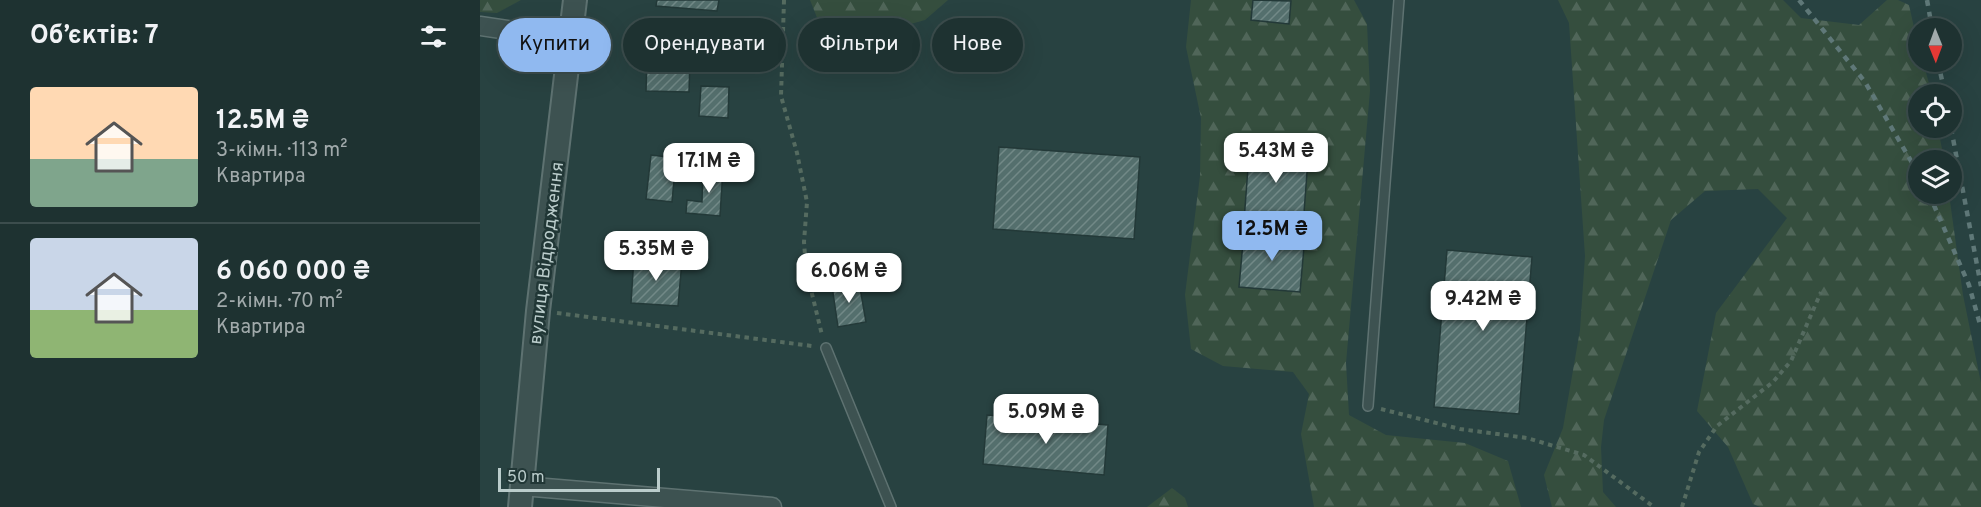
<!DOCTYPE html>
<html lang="uk">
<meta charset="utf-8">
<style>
body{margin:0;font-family:Overpass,sans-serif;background:#2b3e3d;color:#f1f3f6;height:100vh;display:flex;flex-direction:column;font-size:22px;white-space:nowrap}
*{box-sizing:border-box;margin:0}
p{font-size:20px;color:#a1aaab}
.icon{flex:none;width:33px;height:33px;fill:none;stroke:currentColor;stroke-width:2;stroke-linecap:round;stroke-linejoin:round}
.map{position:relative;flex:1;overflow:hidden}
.panel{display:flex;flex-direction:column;background:#1e3231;width:480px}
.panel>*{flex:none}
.guide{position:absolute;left:18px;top:18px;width:570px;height:54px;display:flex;gap:12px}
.needle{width:39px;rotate:179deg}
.fabs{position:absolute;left:1428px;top:18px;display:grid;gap:12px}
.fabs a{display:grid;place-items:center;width:54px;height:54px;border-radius:50%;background:#1e3231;box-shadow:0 6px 24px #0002,0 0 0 2px #3c4d4d;font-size:30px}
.scale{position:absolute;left:18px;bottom:15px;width:162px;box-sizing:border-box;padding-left:6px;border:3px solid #bacccb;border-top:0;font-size:16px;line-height:21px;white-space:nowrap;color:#bacccb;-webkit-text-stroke:4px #213736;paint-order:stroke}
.price{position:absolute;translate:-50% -51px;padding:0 14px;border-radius:12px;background:#fff;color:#222;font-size:20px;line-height:39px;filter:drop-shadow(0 2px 3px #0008)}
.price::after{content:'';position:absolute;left:50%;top:36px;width:18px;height:14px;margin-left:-9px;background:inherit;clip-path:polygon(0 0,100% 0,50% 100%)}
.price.active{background:#90b9f0;color:#111}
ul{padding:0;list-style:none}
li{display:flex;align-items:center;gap:18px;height:150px;padding:0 30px}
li+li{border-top:2px solid #3c4d4d}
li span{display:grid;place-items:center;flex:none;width:168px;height:120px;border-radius:6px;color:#555}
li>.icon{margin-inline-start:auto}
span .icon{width:72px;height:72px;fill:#fffc;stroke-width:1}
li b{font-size:26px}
h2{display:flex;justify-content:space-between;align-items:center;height:72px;padding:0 30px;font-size:26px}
.pill{padding:0 21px;border-radius:27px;background:#1e3231;box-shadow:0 6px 24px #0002,0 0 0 2px #3c4d4d;font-size:21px;line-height:54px}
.pill.active{background:#90b9f0;color:#111}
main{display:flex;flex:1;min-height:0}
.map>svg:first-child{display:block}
.forest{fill:url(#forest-firs)}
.building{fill:url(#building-hatch);stroke:#233938;stroke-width:1.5}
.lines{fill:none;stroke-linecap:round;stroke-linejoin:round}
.service-casing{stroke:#5e7271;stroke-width:12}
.minor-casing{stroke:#5e7271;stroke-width:21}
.tertiary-casing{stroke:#5e7271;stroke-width:26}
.path{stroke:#556b60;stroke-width:4;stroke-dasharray:4.5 4.5;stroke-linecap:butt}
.service{stroke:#3d5251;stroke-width:9}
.minor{stroke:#3d5251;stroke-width:18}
.tertiary{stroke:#3d5251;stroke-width:22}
.rail{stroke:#5f7878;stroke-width:4.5;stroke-dasharray:6 6;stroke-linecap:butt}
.labels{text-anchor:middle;stroke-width:5;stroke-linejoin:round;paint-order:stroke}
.street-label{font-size:18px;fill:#bacccb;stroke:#213736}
</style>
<main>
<section class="panel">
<h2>Об’єктів: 7<svg class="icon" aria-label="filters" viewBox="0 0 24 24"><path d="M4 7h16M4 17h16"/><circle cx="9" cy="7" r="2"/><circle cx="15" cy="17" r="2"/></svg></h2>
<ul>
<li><span style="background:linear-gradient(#ffd9b3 60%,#7fa58c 0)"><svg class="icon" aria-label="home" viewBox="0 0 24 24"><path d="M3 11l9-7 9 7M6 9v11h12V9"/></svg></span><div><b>12.5M ₴</b><p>3-кімн. · 113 m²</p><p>Квартира</p></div></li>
<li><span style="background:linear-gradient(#c9d6e8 60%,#8fb573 0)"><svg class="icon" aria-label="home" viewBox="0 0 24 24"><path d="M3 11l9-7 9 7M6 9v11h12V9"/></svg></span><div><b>6 060 000 ₴</b><p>2-кімн. · 70 m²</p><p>Квартира</p></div></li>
</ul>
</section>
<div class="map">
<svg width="1501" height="507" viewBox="0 0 1501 507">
<defs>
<pattern id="forest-firs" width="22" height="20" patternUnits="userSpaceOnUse" patternTransform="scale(1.5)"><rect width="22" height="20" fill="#354e3e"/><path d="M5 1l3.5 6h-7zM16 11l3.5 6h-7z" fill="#506659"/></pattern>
<pattern id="building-hatch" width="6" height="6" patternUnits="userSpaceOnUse" patternTransform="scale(1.5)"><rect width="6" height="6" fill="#546f6d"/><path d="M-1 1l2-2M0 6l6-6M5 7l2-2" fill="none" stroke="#728987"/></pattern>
</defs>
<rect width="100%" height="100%" fill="#284241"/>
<g class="forest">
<path d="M 0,0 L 41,0 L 17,13 L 0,12 Z"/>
<path d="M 330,0 L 468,0 L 445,20 L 409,30 L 362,53 L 338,20 Z"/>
<path d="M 711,0 L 874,0 L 887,24 L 890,91 L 866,363 L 869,415 L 906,435 L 985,443 L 1028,461 L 1041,507 L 834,507 L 821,434 L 829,394 L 813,372 L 743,366 L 711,349 L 705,295 L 720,176 L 721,118 L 706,47 Z"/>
<path d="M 1078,0 L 1303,0 L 1321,18 L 1379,25 L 1407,0 L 1418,0 L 1429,5 L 1438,45 L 1438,62 L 1443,62 L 1452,94 L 1438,94 L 1438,128 L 1458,128 L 1464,160 L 1438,160 L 1438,194 L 1469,194 L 1483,295 L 1501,383 L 1501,507 L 1280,507 L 1273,504 L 1248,447 L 1217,411 L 1236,313 L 1307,218 L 1278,189 L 1225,191 L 1191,220 L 1124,420 L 1121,447 L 1123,492 L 1136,507 L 1072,507 L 1064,475 L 1083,428 L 1100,330 L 1105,256 L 1089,23 Z"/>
<path d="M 692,488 L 705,498 L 708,507 L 667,507 Z"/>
</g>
<g class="building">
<path d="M 177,0 L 239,0 L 237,11 L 176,6 Z"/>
<path d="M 773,0 L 811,1 L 809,24 L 771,20 Z"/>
<path d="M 167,59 L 210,60 L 209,92 L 166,91 Z"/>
<path d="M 221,86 L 249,87 L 248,118 L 219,116 Z"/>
<path d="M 770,141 L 829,146 L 823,226 L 764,221 Z"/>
<path d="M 519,147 L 660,157 L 654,239 L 513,229 Z"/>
<path d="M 171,155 L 196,158 L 192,202 L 166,199 Z"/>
<path d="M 223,168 L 243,169 L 240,216 L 206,213 L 207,200 L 222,202 Z"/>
<path d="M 764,231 L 825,236 L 820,292 L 759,287 Z"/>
<path d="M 967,250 L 1052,257 L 1039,414 L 954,407 Z"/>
<path d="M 154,257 L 202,261 L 198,306 L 151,303 Z"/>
<path d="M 379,282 L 386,322 L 358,327 L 352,286 Z"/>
<path d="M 507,415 L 628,425 L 624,475 L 503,464 Z"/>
</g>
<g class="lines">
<g class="service-casing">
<g id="service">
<path d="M 346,348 L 411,507"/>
<path d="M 888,406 L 919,0"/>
</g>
</g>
<g class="minor-casing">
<g id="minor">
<path d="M 0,26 L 91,39"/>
<path d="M 42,486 L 292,507"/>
</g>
</g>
<g class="tertiary-casing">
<path id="tertiary" d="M 40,507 L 58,311 L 95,0"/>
</g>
<g class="path">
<path d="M 304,0 L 301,96 L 317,153 L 327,202 L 324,242 L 326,269 L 342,335"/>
<path d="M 77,313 L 332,346"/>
<path d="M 901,409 L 980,429 L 1047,438 L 1104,455 L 1174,507"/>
<path d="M 1202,507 L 1219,452 L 1237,426 L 1293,382 L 1311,361 L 1341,292"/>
</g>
<use href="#service" class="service"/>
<use href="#minor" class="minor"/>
<use href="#tertiary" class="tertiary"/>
<g class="rail">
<path d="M 1319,0 L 1385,82 L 1438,173"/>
<path d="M 1447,0 L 1452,28"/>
<path d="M 1458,62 L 1465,94"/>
<path d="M 1471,128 L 1501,286"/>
<path d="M 1449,194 L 1489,285 L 1501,328"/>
</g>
</g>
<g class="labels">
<g class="street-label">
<text transform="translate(66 253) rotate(-83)" y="6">вулиця Відродження</text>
</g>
</g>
</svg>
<div class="fabs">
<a><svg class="needle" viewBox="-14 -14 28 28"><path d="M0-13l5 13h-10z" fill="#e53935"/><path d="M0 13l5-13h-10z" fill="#a1aaab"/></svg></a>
<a><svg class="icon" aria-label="locate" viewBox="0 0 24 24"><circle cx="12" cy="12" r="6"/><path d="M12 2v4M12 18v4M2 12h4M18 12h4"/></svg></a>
<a><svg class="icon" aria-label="layers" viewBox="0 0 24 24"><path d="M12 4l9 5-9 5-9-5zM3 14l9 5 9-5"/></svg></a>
</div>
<div class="scale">50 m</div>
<b class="price" style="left:796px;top:184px">5.43M ₴</b>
<b class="price" style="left:229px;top:194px">17.1M ₴</b>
<b class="price active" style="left:792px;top:262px">12.5M ₴</b>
<b class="price" style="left:176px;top:282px">5.35M ₴</b>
<b class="price" style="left:369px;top:304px">6.06M ₴</b>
<b class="price" style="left:1003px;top:332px">9.42M ₴</b>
<b class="price" style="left:566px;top:445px">5.09M ₴</b>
<div class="guide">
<a class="pill active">Купити</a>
<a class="pill">Орендувати</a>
<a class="pill">Фільтри</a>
<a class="pill">Нове</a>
</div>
</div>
</main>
